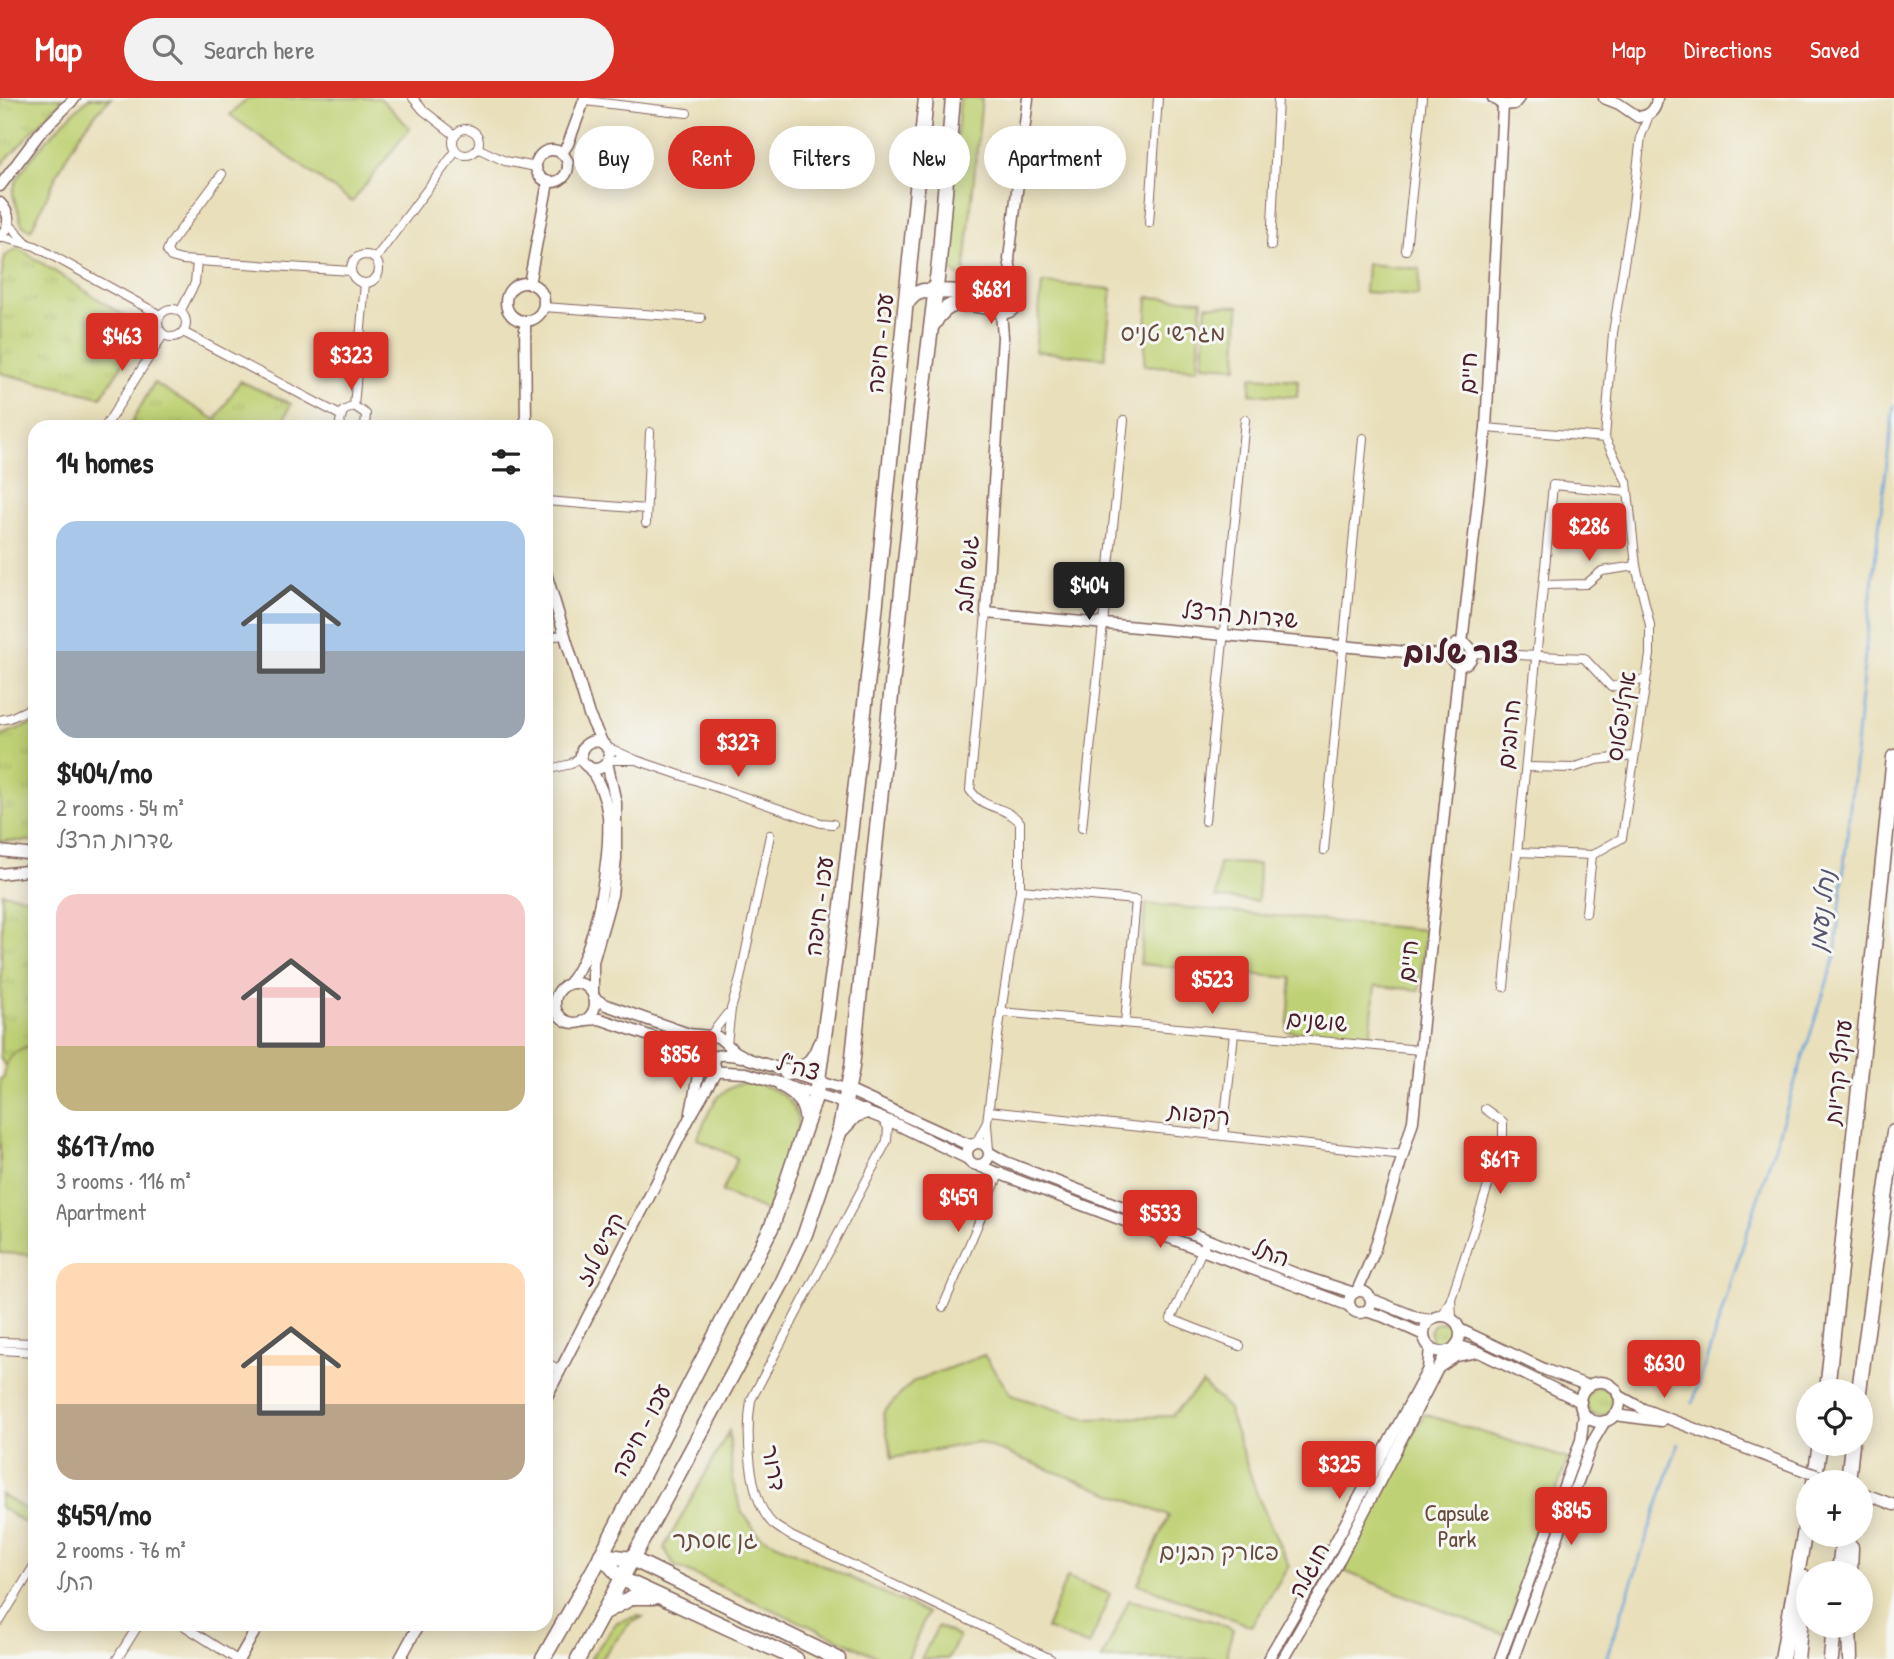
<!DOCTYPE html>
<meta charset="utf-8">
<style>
body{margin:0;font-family:"Patrick Hand","Playpen Sans Hebrew",sans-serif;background:#f2f2f2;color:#222;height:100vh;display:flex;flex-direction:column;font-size:26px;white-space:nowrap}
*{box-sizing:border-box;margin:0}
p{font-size:23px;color:#767676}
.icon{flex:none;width:38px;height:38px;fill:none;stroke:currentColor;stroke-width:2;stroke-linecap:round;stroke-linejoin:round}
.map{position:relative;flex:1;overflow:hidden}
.details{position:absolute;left:28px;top:322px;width:525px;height:1211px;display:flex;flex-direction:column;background:#fff;border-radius:21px;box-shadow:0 4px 18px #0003}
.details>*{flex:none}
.hud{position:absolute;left:574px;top:28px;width:665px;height:63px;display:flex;gap:14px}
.buttons{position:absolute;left:1796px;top:1281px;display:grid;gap:14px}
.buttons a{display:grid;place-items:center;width:77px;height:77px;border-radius:50%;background:#fff;box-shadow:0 4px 18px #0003;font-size:35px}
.price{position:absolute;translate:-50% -60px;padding:0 16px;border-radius:7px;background:#d93025;color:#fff;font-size:23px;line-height:46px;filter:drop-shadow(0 2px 4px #0008)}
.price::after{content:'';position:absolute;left:50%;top:42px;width:21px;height:16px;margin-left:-10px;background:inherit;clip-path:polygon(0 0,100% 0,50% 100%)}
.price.current{background:#222;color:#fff}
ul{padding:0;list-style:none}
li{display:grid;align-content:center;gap:14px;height:371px;padding:0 28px}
li span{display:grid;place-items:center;height:217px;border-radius:21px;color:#555}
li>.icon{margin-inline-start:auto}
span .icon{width:126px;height:126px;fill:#fffc;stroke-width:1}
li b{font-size:30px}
h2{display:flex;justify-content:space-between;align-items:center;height:84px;padding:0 28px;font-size:30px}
.pill{padding:0 24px;border-radius:32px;background:#fff;box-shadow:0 4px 18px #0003;font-size:24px;line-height:63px}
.pill.current{background:#d93025;color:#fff}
header{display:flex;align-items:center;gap:42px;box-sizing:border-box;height:98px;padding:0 35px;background:#d93025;color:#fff}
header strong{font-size:33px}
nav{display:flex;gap:38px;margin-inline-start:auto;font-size:24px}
.search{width:490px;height:63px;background:#f2f2f2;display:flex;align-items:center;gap:18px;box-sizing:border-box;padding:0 24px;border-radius:38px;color:#767676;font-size:26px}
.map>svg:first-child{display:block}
.grass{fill:url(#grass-tufts);stroke:#847850;stroke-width:2}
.park{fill:#bfd174;stroke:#847850;stroke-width:2}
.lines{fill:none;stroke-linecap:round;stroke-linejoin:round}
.stream{stroke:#68a3d8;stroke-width:2.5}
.street-casing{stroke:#82625d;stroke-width:10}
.secondary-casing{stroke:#82625d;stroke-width:13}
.highway-casing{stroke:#82625d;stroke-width:17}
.street{stroke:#fff;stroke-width:8}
.secondary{stroke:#fff;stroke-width:10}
.highway{stroke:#fff;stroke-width:14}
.secondary-bridge-casing{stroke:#82625d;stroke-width:13;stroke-linecap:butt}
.secondary-bridge{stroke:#fff;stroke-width:10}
.labels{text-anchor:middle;stroke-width:6;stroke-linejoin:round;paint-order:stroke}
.park-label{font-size:23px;fill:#674c3d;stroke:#f6f6f2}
.street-label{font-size:23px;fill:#4a1f2b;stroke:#f6f6f2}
.water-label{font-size:24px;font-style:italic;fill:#565470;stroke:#f6f6f2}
.district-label{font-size:30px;font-weight:bold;fill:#4a1f2b;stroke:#f6f6f2}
</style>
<header>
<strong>Map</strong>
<div class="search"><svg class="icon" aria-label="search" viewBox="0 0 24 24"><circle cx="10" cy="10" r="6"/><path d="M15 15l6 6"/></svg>Search here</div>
<nav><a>Map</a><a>Directions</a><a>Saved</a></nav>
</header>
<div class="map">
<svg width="1894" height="1561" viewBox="0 0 1894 1561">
<defs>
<pattern id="grass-tufts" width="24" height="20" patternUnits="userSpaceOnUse" patternTransform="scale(1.75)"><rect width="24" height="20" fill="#bfd174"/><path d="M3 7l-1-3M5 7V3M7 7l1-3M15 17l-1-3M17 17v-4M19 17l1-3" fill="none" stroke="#a6b365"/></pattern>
</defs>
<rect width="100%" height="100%" fill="#f6f6f2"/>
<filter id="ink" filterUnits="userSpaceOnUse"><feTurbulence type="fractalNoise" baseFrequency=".0143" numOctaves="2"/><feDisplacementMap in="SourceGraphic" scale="14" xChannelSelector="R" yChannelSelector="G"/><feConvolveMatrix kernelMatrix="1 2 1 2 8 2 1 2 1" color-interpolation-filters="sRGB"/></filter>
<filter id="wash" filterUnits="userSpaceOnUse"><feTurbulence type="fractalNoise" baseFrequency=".00686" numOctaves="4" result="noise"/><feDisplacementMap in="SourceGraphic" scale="28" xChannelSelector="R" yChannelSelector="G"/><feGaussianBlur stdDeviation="1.57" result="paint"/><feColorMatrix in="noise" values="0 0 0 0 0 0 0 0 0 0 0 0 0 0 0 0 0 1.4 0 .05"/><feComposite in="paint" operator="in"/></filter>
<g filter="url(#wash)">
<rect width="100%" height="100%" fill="#e9dfba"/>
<g class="grass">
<path d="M 0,0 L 64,0 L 0,68 Z"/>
<path d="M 18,150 L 137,226 L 139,234 L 137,244 L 101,299 L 0,275 L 0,184 L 5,158 Z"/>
<path d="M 240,283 L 291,306 L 281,329 L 129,329 L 154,285 L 216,322 Z"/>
<path d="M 35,624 L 35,743 L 0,743 L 0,638 Z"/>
<path d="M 2,795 L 35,801 L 35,947 C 23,948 11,957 5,968 L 0,959 Z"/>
<circle cx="1442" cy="1236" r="12"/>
<circle cx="1600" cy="1304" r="14"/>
</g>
<g class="park">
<path d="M 89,0 L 111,0 C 70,39 55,82 31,132 C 21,128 21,125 19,116 C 18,109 13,102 13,95 C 15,70 70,17 89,0 Z"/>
<path d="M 248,0 L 380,0 L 410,30 L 352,104 L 230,17 Z"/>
<path d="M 960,0 L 982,0 L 964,180 L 956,177 L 946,163 Z"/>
<path d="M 1367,166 L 1420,171 L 1418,198 L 1365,194 Z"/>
<path d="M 1042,185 L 1112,191 L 1105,260 L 1035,253 Z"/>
<path d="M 1148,199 L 1202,202 L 1198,271 L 1144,267 Z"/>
<path d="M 1206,207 L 1239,208 L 1237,269 L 1203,267 Z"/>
<path d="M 1251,279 L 1298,282 L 1297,299 L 1250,296 Z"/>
<path d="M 1219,765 L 1259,766 L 1258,803 L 1216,800 Z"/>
<path d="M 1146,806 L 1425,832 L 1419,892 L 1375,888 L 1370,941 L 1287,933 L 1292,880 L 1140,866 Z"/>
<path d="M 35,947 L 35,1157 L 2,1155 L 0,1155 L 0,981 L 4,979 C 5,960 17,949 35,947 Z"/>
<path d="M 746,984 C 833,997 789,1063 768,1114 L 722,1094 L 737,1060 L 697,1041 C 711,1012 712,992 746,984 Z"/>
<path d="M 984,1257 L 1011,1297 L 1087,1321 L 1172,1318 L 1202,1285 L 1227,1309 L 1258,1399 L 1289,1468 L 1251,1528 L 1138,1486 L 1169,1418 L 978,1344 L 892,1360 L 883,1315 L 912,1284 Z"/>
<path d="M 1424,1316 L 1568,1361 L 1504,1537 L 1341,1472 Z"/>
<path d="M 729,1333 L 733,1385 L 742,1414 L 760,1438 L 927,1515 L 908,1561 L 883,1561 L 675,1468 L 664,1450 Z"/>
<path d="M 0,1396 L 35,1417 L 35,1431 L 0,1409 Z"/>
<path d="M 1067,1479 L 1110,1496 L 1089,1548 L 1046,1531 Z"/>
<path d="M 1129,1502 L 1216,1524 L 1233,1532 L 1227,1552 L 1227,1561 L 1102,1561 Z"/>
<path d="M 637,1518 L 643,1519 L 629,1526 L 601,1561 L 590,1561 L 617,1524 Z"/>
<path d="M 938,1528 L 959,1539 L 948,1561 L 921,1561 Z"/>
</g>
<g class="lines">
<g class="stream">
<path d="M 1693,1304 L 1835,859 L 1872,487 L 1894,307"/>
<path d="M 1606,1561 L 1678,1346"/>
</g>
</g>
</g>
<g filter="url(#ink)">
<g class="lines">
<g class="street-casing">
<g id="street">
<path d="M 413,0 L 423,12 L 455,37"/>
<path d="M 585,3 L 687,15"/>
<circle cx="466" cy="44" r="13"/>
<path d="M 477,50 L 505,63 L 536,69"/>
<path d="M 222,76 L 170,146 L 167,153 L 171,159 L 182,162 L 351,173"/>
<path d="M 8,125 L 26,144"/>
<path d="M 1149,125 L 1158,0"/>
<path d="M 0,139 L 35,148 L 160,217"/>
<path d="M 1271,148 L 1278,0"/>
<path d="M 1406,152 L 1422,0"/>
<circle cx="365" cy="171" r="14"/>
<path d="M 375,161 L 456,53"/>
<path d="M 543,209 L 701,220"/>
<circle cx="172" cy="225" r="14"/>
<path d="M 180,214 L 195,185 L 197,163"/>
<path d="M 183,234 L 340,317"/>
<path d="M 354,308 L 365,185"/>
<path d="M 105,329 L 163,237"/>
<path d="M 342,329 L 340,324 L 343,313 L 354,308 L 366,316 L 365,329"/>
<path d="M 1486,330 L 1605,340"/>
<path d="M 546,403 L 646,411"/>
<path d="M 646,425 L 650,334"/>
<path d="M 1544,487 L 1586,486 L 1602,473 L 1636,468"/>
<path d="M 546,539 L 565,537"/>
<path d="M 1472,555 L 1584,560 L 1611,589 L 1646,581"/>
<path d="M 0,622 L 10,620 L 35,608"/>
<path d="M 607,649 L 636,662 L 821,725 L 833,726"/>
<path d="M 608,662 L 633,662"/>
<path d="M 1526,669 L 1573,670 L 1596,662 L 1634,658"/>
<path d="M 546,672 L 571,666 L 581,658"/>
<path d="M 1205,723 L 1245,322"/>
<path d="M 1082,730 L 1124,322"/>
<path d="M 1324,752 L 1363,340"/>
<path d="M 1517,754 L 1592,757 L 1622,740 L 1650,557 L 1650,527 L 1636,468 L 1627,384 L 1605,340 L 1613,235 L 1632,115 L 1641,38 L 1649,17"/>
<path d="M 1020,792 L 1136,802 L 1125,925"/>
<path d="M 1586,815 L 1592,757"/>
<path d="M 1504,889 L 1553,387 L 1628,394"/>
<path d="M 1001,914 L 1420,952"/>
<path d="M 709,939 L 727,916"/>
<path d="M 727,946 L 731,911 L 740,881 L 770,737"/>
<path d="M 989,1013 L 1404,1057"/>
<path d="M 881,1020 L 888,1029 L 887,1043 L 751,1302 C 746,1334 748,1402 773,1426 C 778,1430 785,1434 791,1438 L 1051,1561"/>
<path d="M 987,1027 L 989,1052"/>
<path d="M 1223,1038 L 1234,935"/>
<path d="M 976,1045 L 987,1024 L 1001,914 L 1020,792 L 1020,724 C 1002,706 985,713 970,692 L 986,515"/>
<path d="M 1204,1148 L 1171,1221 L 1240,1248"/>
<path d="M 1451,1201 L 1452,1221"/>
<path d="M 943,1209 L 1000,1074"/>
<path d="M 1442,1218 L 1451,1201 L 1503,1042 L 1503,1024 L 1485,1011"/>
<path d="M 0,1244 L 35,1245"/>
<path d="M 0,1252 L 35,1254"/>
<path d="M 546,1264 L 561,1273"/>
<path d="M 0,1523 L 35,1466"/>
<path d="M 181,1526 L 236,1561"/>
<path d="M 117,1561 L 139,1526"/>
</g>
</g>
<g class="secondary-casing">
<g id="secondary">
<path d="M 1493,0 L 1503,7 L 1514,6 L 1519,0"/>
<path d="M 1604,0 L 1619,6 L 1638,19 C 1650,18 1656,12 1657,0"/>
<circle cx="552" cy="68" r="16"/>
<path d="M 562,55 L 568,46 L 585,0"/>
<path d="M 0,88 L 39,36 L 75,0"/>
<path d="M 0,105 C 11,116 11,128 0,139"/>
<circle cx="525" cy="204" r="19"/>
<path d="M 529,186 L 548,84"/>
<circle cx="1004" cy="201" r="14"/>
<path d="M 1014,191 L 1009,161 L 1028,0"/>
<path d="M 1001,214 L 1003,239 L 986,515 L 1449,558"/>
<path d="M 525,223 L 526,329"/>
<path d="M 546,475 L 589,617 L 602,644"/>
<circle cx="1461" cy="556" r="11"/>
<path d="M 1462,545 L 1486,330 L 1503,7"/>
<circle cx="595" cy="657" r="14"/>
<path d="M 0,753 L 35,757"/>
<path d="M 0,776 L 35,772"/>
<circle cx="575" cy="905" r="20"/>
<path d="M 569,885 C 596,854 611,759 608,718 C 606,699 599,683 588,668"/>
<path d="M 593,897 L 593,864 L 612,797 L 616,761 L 616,705 L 607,664"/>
<path d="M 594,900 L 606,907 L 689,936 L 718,939 L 736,954 L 749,961 L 848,992 L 962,1044 L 972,1047"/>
<path d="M 585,922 L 600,921 L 670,945 L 704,973 L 746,975 L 832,1001 L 894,1025 L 968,1061"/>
<path d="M 691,1014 C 699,980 694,948 741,959"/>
<circle cx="978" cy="1056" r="11"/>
<path d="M 990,1055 L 1006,1064 L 1302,1178 L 1354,1195"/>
<path d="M 979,1068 L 1350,1208"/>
<path d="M 1357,1193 L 1373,1157 L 1413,1023 L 1459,567"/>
<circle cx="1360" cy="1204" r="11"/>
<path d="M 1371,1201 L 1418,1220 L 1431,1222"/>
<path d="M 1365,1213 L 1382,1218 L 1424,1237"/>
<circle cx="1442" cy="1236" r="18"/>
<path d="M 1459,1231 L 1546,1272 L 1589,1288"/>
<path d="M 1456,1247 L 1479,1254 L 1581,1304"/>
<path d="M 1441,1268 L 1456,1258 L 1477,1254"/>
<circle cx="1600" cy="1304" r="20"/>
<path d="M 1618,1297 L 1643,1311 L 1784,1365"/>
<path d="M 546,1300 L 689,1021 L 716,974 C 715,954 693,940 677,932"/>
<path d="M 1615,1317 L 1661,1323"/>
<path d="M 1860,1394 L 1894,1407"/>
<path d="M 239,1561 L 259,1526"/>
<path d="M 400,1561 L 419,1526"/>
<path d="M 1268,1561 L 1322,1469 L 1428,1271 L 1430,1249"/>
<path d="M 1283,1561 L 1333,1474 L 1447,1253"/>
<path d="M 1500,1561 L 1581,1342 L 1584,1315"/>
<path d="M 1513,1561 L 1592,1345 L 1605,1323"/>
</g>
</g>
<g class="highway-casing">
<g id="highway">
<path d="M 907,204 L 915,196 L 923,193 L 983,194 L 993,192"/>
<path d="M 934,225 C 949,198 967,206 994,210"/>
<path d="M 786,974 C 804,974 814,963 820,946"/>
<path d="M 782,987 C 798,995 805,1005 807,1023"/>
<path d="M 842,1031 L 855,1017 L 864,1014"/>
<path d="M 1827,1293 L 1894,659"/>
<path d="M 1859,1293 L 1894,1034"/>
<path d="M 1814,1384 L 1820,1346"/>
<path d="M 1848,1384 L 1852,1346"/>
<path d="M 601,1457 L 632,1461 L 838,1561"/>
<path d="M 601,1457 L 622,1481 L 796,1561"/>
<path d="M 1839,1475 L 1843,1437"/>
<path d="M 1850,1475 L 1851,1449"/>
<path d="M 605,1514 L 633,1499 L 654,1499"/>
<path d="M 1849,1528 L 1850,1561"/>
<path d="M 543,1561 L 594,1471 L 772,1128 L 816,996 L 842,808 L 872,544 L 926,0"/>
<path d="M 578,1561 L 782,1185 L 805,1136 L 839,1035 L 852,969 L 921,311 L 939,164 L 953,0"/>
<path d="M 1782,1561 L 1808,1415"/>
<path d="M 1797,1561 L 1805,1480"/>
<path d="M 1831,1561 L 1834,1528"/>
</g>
</g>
<use href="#street" class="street"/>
<use href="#secondary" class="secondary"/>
<use href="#highway" class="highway"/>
<g class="secondary-bridge-casing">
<path id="secondary-bridge" d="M 1784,1365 L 1835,1384"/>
</g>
<use href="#secondary-bridge" class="secondary-bridge"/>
</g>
</g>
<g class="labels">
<g class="park-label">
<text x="1173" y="243">מגרשי טניס</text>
<text x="1457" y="1423">Capsule<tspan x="1457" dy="26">Park</tspan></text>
<text x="715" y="1450">גן אסתר</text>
<text x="1219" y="1462">פארק הבנים</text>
</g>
<g class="street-label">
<text transform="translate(880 245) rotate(-84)" y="8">עכו - חיפה</text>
<text transform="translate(1468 275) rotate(-87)" y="8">חיים</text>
<text transform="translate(967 476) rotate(-86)" y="8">גוש חלב</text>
<text transform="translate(1240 517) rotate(5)" y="8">שדרות הרצל</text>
<text transform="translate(1621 618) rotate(-81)" y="8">אקליפטוס</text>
<text transform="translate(1509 636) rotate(-84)" y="8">חרובים</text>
<text transform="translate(819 808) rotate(-83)" y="8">עכו - חיפה</text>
<text transform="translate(1408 863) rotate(-84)" y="8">חיים</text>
<text transform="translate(1317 923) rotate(5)" y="8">שושנים</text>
<text transform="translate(798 969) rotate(16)" y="8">צה"ל</text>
<text transform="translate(1838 974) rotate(-84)" y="8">עוקף קריות</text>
<text transform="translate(1199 1016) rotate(6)" y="8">רקפות</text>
<text transform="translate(600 1151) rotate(-63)" y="8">קדיש לוז</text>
<text transform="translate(1271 1155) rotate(21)" y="8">התל</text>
<text transform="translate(641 1332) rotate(-62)" y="8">עכו - חיפה</text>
<text transform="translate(774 1370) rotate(79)" y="8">דרור</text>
<text transform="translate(1309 1472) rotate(-61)" y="8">חוגלה</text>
</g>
<g class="water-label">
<text transform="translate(1822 813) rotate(-83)" y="8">נחל נעמן</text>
</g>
<g class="district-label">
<text x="1461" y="565">צור שלום</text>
</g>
</g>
</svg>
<div class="buttons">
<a><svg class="icon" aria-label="locate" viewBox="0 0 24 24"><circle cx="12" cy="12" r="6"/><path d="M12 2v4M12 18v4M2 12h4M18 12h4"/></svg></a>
<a>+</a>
<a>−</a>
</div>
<b class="price" style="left:991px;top:228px">$681</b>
<b class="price" style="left:122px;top:275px">$463</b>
<b class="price" style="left:351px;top:294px">$323</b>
<b class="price" style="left:1589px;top:465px">$286</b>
<b class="price current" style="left:1089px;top:524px">$404</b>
<b class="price" style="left:738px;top:681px">$327</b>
<b class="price" style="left:1212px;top:918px">$523</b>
<b class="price" style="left:680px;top:993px">$856</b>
<b class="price" style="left:1500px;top:1098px">$617</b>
<b class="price" style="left:958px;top:1136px">$459</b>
<b class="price" style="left:1160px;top:1152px">$533</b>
<b class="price" style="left:1664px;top:1302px">$630</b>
<b class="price" style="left:1339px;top:1403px">$325</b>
<b class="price" style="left:1571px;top:1449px">$845</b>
<div class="hud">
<a class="pill">Buy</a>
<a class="pill current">Rent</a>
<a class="pill">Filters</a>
<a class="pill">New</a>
<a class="pill">Apartment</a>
</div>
<section class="details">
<h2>14 homes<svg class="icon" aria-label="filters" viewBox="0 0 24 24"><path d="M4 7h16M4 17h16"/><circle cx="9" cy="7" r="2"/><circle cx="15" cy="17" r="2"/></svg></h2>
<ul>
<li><span style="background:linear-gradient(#a9c7e8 60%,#9aa5b1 0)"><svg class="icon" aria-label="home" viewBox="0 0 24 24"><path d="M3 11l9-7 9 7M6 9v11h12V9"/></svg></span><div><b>$404/mo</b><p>2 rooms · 54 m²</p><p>שדרות הרצל</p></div></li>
<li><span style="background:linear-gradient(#f6c9c9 70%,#c2b280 0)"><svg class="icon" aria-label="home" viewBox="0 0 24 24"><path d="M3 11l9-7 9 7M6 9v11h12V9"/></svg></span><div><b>$617/mo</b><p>3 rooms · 116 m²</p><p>Apartment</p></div></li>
<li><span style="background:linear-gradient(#ffd9b3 65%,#b9a48a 0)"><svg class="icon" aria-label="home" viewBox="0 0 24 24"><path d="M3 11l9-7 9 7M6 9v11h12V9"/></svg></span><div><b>$459/mo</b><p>2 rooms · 76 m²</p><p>התל</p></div></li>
</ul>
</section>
</div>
